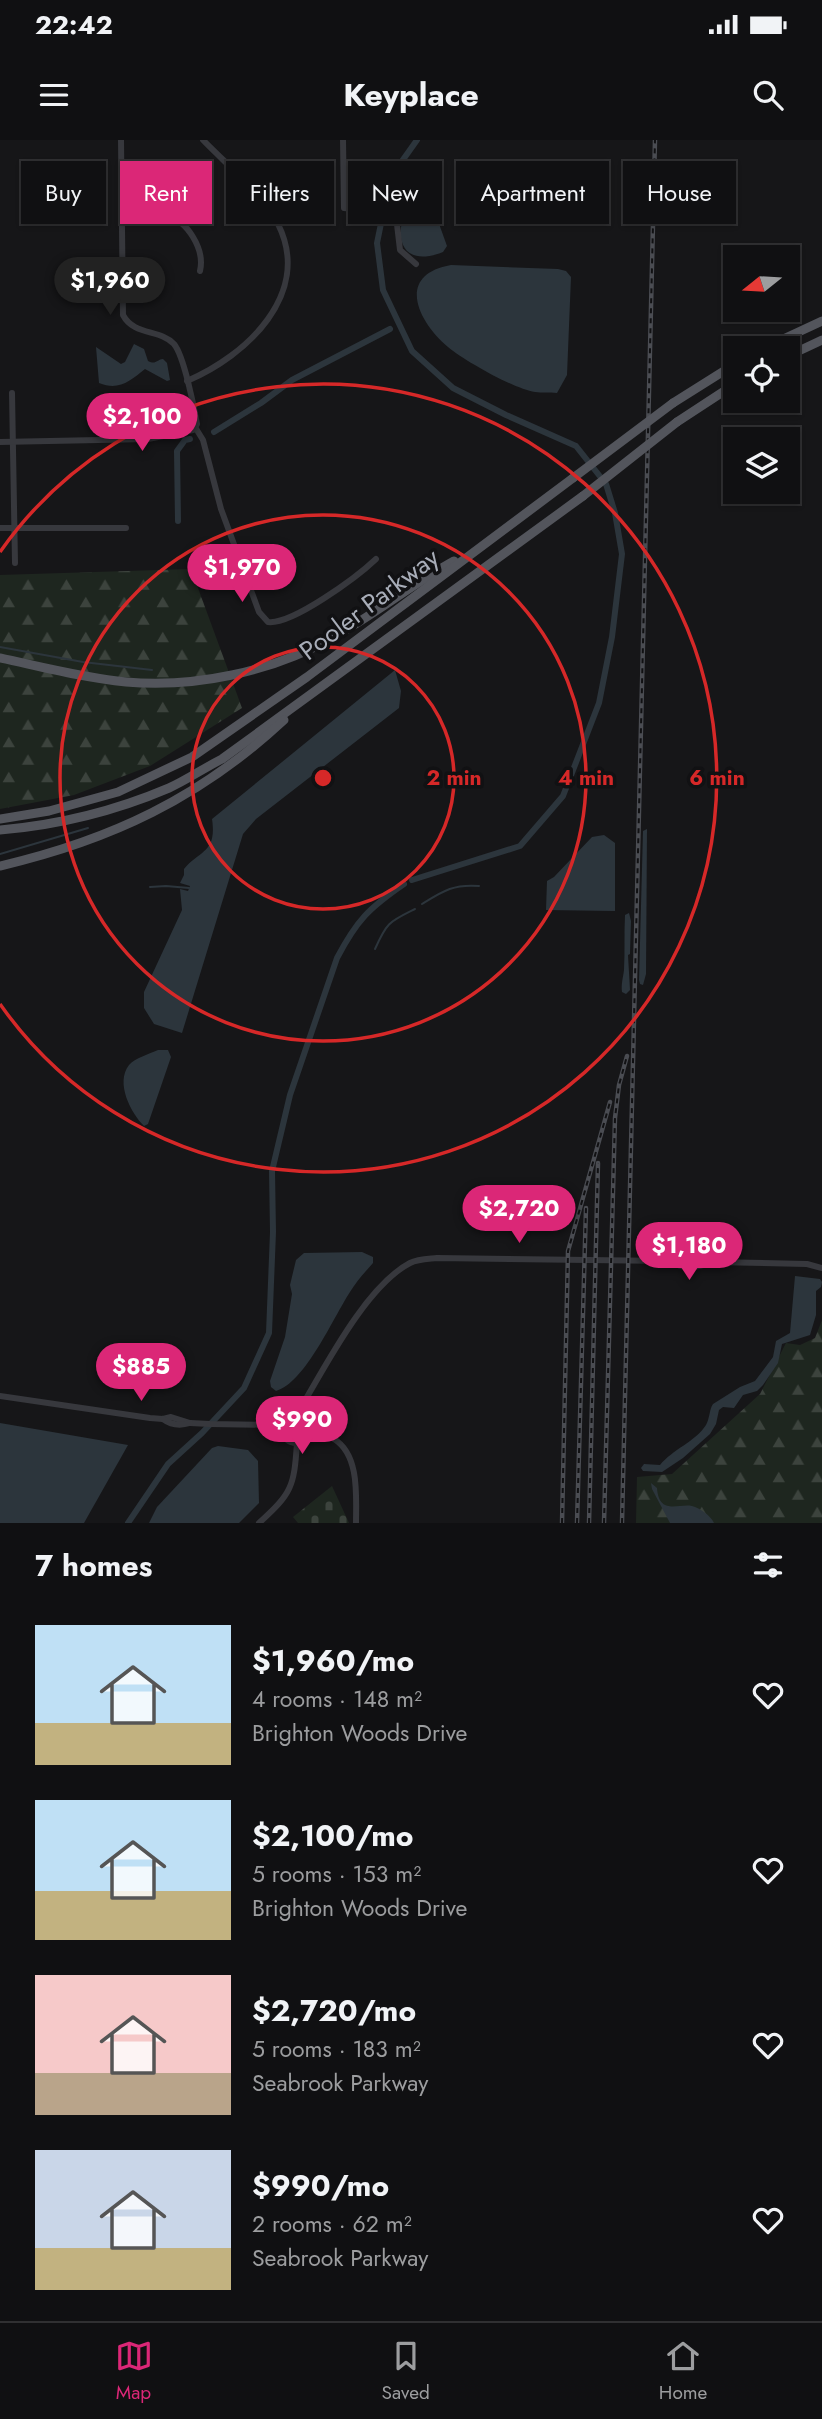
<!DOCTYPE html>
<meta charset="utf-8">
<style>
body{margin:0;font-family:Jost,sans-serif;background:#1e1e20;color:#f1f3f6;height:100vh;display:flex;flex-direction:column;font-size:26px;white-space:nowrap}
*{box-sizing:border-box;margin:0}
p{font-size:23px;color:#9c9d9f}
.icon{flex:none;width:38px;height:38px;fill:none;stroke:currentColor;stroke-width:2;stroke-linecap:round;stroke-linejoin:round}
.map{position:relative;height:1383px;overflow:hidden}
.panel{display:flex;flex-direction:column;background:#101012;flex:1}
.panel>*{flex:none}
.guide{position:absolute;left:21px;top:21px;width:780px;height:63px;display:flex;gap:14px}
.needle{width:46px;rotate:252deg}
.controls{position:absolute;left:723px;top:105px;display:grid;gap:14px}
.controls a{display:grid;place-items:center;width:77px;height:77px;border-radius:0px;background:#101012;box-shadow:0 2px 5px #0004,0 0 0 2px #303032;font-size:35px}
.price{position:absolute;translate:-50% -60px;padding:0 16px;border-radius:24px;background:#db2777;color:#fff;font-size:23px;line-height:46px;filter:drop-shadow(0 2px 4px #0008)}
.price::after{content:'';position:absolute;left:50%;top:42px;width:21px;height:16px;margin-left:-10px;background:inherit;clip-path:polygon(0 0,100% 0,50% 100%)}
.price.on{background:#222;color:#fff}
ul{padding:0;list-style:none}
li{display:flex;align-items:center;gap:21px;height:175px;padding:0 35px}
li span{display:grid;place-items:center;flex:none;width:196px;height:140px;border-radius:0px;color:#555}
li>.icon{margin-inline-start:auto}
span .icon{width:84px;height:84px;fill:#fffc;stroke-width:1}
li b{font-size:30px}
h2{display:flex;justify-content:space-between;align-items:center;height:84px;padding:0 35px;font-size:30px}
.chip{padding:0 24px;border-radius:0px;background:#101012;box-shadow:0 2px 5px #0004,0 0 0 2px #303032;font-size:24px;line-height:63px}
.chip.on{background:#db2777;color:#fff}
.status{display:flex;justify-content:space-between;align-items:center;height:49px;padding:0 35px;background:#101012;direction:ltr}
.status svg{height:19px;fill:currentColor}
header{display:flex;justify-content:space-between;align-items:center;height:91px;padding:0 35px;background:#101012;font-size:32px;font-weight:700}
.menu{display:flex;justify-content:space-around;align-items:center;height:98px;border-top:2px solid #303032;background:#101012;font-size:19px;color:#9c9d9f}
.menu a{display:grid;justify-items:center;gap:4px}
.menu .on{color:#db2777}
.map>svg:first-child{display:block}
.forest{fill:url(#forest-firs)}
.cemetery{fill:url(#cemetery-stones)}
.water{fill:#2c353c}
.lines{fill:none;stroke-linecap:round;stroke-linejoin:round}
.stream{stroke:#2c353c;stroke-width:2}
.canal{stroke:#2c353c;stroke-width:6}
.street{stroke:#37383d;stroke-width:6}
.primary{stroke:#53555c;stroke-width:9}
.rail-casing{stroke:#4a4c52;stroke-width:4.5}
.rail{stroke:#111113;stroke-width:2;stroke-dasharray:5;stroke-linecap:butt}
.primary-bridge{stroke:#53555c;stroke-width:9}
.ring{fill:none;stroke:#d62828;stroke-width:3.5}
.labels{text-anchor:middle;stroke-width:7;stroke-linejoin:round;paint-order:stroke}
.street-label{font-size:26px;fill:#a8adb8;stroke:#111113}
.centre{fill:#d62828;stroke:#111113;stroke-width:3.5}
.ring-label{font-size:21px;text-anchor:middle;font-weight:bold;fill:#d62828;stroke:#111113;stroke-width:7;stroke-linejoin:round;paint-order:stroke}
</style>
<div class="status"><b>22:42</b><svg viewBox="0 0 49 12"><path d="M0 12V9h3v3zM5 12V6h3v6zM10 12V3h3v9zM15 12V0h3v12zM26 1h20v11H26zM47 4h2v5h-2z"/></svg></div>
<header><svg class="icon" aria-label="menu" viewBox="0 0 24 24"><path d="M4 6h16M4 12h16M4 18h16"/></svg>Keyplace<svg class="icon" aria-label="search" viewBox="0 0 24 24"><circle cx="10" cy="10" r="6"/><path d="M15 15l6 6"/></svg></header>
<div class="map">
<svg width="822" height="1383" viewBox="0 0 822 1383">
<defs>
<pattern id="forest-firs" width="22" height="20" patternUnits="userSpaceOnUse" patternTransform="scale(1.75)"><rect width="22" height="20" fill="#1e261f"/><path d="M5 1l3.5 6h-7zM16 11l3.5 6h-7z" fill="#3c433d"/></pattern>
<pattern id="cemetery-stones" width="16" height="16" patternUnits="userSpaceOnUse" patternTransform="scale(1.75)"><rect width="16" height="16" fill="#1e261f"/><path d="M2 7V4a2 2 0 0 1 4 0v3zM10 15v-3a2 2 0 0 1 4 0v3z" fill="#3c433d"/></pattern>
</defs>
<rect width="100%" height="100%" fill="#161618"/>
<g class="forest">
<path d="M 191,429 L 242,568 L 150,626 L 74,655 L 0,669 L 0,435 Z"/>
<path d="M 822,1180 L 822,1383 L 636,1383 L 637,1337 L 672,1334 L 760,1254 L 786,1203 L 800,1205 L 815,1198 Z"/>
</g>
<path class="cemetery" d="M 332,1346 L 349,1383 L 298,1383 L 293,1377 Z"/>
<g class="water">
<path d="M 423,52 L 429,56 L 447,106 L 443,112 C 392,132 392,81 417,53 Z"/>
<path d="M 451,125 L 558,129 L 566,131 L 571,137 L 567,235 L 557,253 C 549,252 542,253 535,252 C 514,249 465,221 448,207 C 418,182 395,135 451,125 Z"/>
<path d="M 134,204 L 144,209 L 148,221 C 156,225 156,220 163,219 L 167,223 L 170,240 L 167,241 L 145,229 C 130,241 119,251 99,243 L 96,207 L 121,224 L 125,222 Z"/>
<path d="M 395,530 L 401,551 L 399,568 L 256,679 L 243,694 L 182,893 L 154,884 L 144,868 L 144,852 L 182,770 L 180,749 L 188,751 L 190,746 L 180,743 L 184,735 L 184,729 C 200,710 217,713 212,679 Z"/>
<path d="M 647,689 L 646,834 L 643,845 L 640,844 L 639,840 L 643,691 Z"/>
<path d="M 604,695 L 615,703 L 615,771 L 546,770 L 547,741 L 554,737 L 592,697 Z"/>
<path d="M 629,773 L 631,781 L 630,814 L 628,815 L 630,850 L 626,854 L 622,852 C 621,844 623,838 624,830 C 625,812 624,793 625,775 Z"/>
<path d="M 158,910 L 168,910 L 171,917 L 148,984 L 144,986 C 131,973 115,943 129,925 C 135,918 149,914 158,910 Z"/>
<path d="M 362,1112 L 373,1117 L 373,1123 C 365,1132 356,1142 350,1152 C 333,1178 305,1243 276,1251 L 271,1247 L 270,1241 L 285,1197 L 292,1154 L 290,1145 L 296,1120 L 304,1113 Z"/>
<path d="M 795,1136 L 820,1139 L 822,1142 L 821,1147 L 816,1151 L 816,1175 L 810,1195 L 782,1204 L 778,1223 L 763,1245 L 757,1251 L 743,1255 L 734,1268 L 723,1267 L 719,1270 L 716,1284 L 710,1294 L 683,1318 L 662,1332 L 643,1331 L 641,1328 L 644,1324 L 660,1325 C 673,1309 695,1302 706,1285 C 710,1278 709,1270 713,1264 L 740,1247 L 755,1241 L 773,1217 L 776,1201 L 790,1193 Z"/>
<path d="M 0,1283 L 128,1305 L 84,1383 L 0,1383 Z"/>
<path d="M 218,1306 L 248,1310 L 258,1321 L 259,1363 L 239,1383 L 149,1383 L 157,1367 L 212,1308 Z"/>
<path d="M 651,1343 L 657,1348 C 659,1376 679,1363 692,1366 C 700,1368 711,1376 714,1383 L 670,1383 L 652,1349 Z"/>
</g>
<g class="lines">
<g class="stream">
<path d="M 0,507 L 83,522 L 152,530"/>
<path d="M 0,714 L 88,688"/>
<path d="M 150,747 L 166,746 L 189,748"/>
<path d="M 422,764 C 443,751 453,744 479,746"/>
<path d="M 375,809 C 387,782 389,782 415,769"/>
</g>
<g class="canal">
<path d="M 214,292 L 261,263 L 292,240 L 390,189"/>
<path d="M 178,381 L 177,311 L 185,300 L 190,299"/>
<path d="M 412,740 L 520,706 L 563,656 L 599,563 L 612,497 L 622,414 L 615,373 L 606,344 L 576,306 L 506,275 L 453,248 L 412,211 L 383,150 L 377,103 L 386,59 L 395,31 L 417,0"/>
<path d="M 128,1383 L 168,1324 L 202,1293 L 244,1248 L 269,1193 L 273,1092 L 272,1031 L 290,955 L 337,818 C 357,780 369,768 404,744"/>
</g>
<g class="street">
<path d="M 343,0 L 344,68 L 381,72 L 396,76 L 400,110 L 416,124"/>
<path d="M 121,76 C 135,75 152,72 165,75 C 188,80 205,110 200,131"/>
<path d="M 187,241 C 246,216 313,154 278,84 C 261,52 228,26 203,0"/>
<path d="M 12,253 L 15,423"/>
<path d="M 195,287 L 203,300 L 221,369 L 259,472 L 268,482 C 292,485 357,437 376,419"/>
<path d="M 0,302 L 148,299 L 193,290 L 197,284 C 194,267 184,216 174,204 C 160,189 134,196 123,175 L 121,0"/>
<path d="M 0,388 L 126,388"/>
<path d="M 668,1121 C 684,1129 695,1129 712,1122"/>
<path d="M 0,1256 L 150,1278 L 163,1279 L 171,1277 L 190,1283 L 210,1284 L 281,1285"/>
<path d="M 300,1269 C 325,1227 366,1146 410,1123 C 418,1119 428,1119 437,1118 L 668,1121 C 685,1116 696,1115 712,1122 L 807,1124 L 822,1128"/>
<circle cx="297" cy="1286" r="17"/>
<path d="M 163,1279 C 171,1285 180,1286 190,1283"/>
<path d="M 313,1290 C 320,1293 328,1296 334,1299 C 360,1315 356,1357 356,1383"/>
<path d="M 259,1383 C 292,1353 294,1347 297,1303"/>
</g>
<g class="primary">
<path d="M 764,208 L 822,181"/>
<path d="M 788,216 L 822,200"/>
<path d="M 673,263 L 735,224"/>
<path d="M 677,282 L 735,244"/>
<path d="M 0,518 C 42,527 84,538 126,542 C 195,548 271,532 332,498 C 374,475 412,444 454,421"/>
<path d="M 0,679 L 49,671 L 118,652 L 192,617 L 307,537 L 573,338"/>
<path d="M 0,690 C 59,685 115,671 169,648 C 187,640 204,628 222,619 L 583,356"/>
<path d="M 0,726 C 111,700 200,658 284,580"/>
</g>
<g class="rail-casing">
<g id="rail">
<path d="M 562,1383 L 568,1111 L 610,962"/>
<path d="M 577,1383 L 586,1068"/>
<path d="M 589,1383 L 598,1023"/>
<path d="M 604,1383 L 615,978 L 619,945 L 627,916"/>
<path d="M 622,1383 L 655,0"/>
</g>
</g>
<use href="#rail" class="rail"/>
<g class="primary-bridge">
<path d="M 573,338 L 673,263"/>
<path d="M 583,356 L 677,282"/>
</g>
</g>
<g class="ring">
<circle cx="323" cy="638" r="131"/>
<circle cx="323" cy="638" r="263"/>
<path d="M0 412A394 394 0 1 1 0 864"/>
</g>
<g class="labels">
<g class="street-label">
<text transform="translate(369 464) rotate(-37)" y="9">Pooler Parkway</text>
</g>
</g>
<circle cx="323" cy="638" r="10" class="centre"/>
<g class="ring-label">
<text x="454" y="645">2 min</text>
<text x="586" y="645">4 min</text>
<text x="717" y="645">6 min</text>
</g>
</svg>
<div class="controls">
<a><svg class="needle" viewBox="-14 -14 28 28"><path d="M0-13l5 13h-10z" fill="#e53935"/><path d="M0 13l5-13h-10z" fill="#9c9d9f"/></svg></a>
<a><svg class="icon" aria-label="locate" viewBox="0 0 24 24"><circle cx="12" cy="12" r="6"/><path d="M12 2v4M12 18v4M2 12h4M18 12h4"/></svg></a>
<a><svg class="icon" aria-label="layers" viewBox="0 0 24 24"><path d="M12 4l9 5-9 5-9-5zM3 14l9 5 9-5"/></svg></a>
</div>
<b class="price on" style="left:110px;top:177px">$1,960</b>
<b class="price" style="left:142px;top:313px">$2,100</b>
<b class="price" style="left:242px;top:464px">$1,970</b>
<b class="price" style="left:519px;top:1105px">$2,720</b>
<b class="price" style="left:689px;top:1142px">$1,180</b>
<b class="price" style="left:141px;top:1263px">$885</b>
<b class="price" style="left:302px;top:1316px">$990</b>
<div class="guide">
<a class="chip">Buy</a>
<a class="chip on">Rent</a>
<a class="chip">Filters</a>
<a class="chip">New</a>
<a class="chip">Apartment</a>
<a class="chip">House</a>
</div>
</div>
<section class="panel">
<h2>7 homes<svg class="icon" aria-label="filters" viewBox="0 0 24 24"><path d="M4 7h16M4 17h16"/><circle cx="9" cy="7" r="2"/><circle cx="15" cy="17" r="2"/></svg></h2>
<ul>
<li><span style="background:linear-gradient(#bfe0f5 70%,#c2b280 0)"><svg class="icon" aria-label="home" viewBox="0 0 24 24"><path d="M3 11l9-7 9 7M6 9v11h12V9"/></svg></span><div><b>$1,960/mo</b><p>4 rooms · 148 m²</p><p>Brighton Woods Drive</p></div><svg class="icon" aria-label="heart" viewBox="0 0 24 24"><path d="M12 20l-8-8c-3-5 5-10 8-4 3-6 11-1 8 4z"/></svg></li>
<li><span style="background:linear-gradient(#bfe0f5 65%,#c2b280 0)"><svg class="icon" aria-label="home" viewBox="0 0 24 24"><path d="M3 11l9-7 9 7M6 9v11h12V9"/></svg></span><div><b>$2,100/mo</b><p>5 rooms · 153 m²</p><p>Brighton Woods Drive</p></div><svg class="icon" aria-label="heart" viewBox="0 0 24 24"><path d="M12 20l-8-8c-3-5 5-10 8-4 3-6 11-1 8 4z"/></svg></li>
<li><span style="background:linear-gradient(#f6c9c9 70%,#b9a48a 0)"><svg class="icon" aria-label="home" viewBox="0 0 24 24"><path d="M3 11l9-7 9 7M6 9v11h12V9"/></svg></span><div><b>$2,720/mo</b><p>5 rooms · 183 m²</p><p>Seabrook Parkway</p></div><svg class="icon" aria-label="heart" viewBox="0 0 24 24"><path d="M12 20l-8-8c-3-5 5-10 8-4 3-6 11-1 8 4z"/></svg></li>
<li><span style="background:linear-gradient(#c9d6e8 70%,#c2b280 0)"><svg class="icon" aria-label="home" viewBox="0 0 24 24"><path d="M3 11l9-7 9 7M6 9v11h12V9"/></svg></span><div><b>$990/mo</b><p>2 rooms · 62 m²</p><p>Seabrook Parkway</p></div><svg class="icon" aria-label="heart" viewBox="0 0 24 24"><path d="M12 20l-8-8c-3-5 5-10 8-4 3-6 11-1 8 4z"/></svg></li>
</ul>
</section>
<nav class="menu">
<a class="on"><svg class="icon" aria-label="map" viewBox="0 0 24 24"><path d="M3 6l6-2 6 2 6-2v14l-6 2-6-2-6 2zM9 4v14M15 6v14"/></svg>Map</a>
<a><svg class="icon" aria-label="saved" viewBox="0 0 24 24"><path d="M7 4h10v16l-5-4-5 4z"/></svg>Saved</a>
<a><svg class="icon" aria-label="home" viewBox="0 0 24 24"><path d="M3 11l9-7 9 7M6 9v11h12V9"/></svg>Home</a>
</nav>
